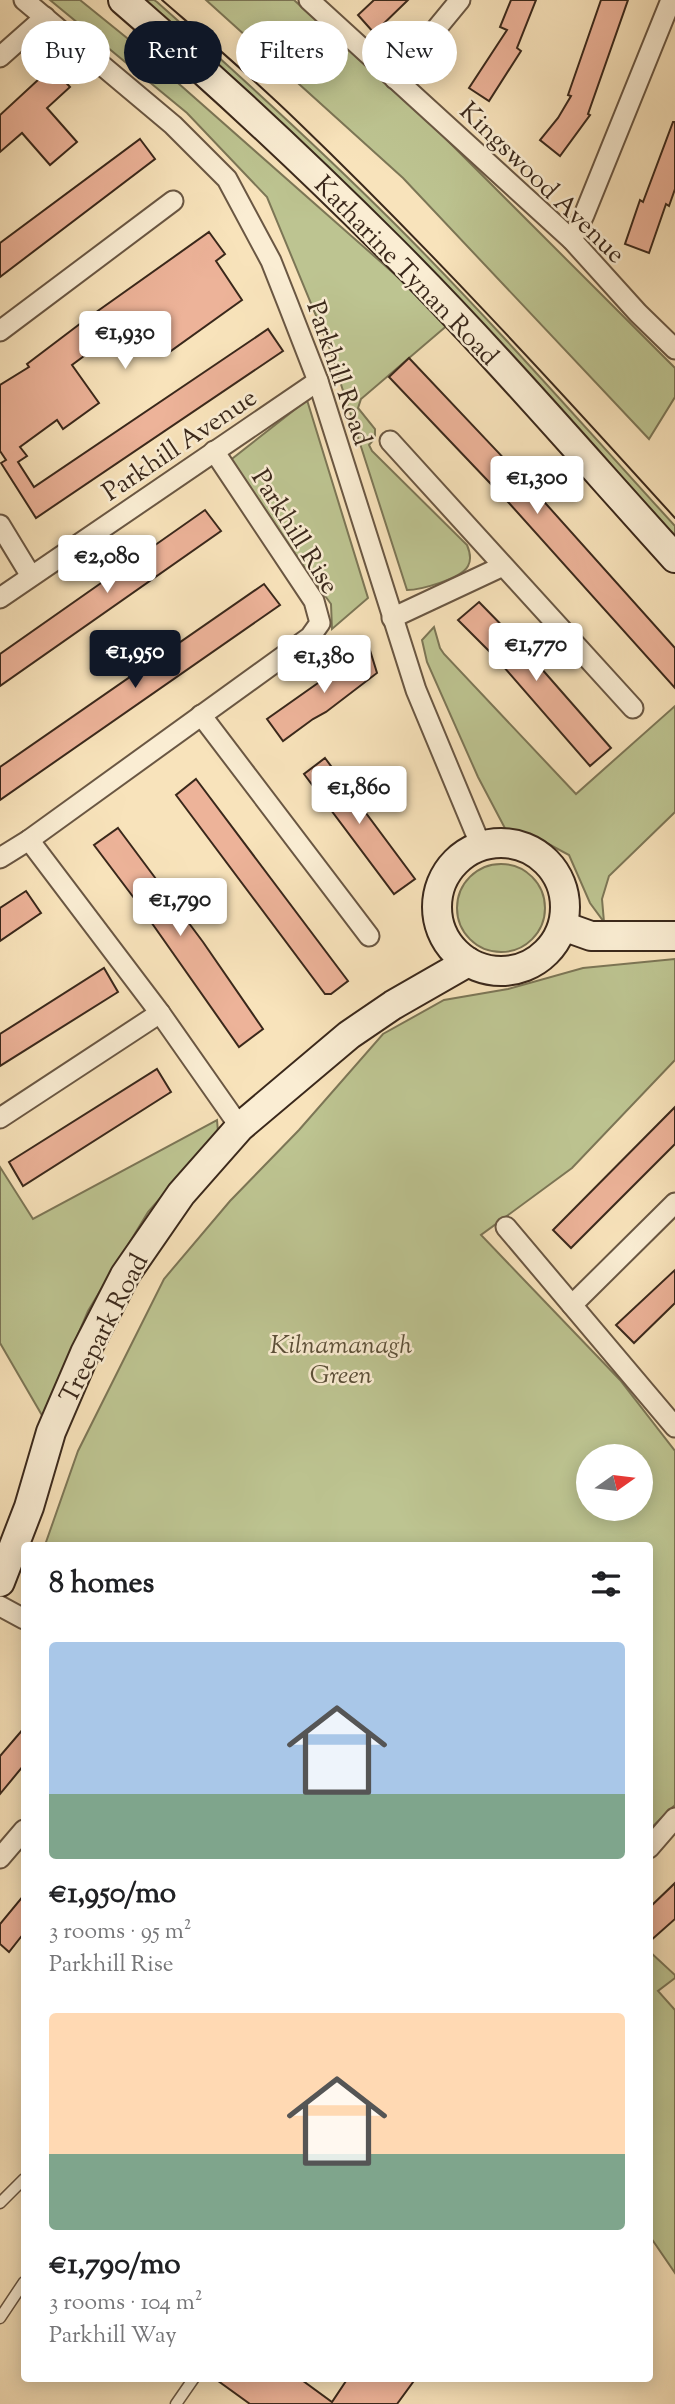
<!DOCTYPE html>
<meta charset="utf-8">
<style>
body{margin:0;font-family:"Sorts Mill Goudy",serif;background:#f6f6f6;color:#202124;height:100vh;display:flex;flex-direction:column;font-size:26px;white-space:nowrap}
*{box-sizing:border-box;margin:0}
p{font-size:23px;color:#757577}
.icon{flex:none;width:38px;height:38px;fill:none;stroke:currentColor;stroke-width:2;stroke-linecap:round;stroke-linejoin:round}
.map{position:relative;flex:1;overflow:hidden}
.panel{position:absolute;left:21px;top:1542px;width:632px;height:840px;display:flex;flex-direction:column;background:#fff;border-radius:7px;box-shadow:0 4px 18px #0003}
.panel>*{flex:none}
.top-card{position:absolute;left:21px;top:21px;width:634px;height:63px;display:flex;gap:14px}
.needle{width:46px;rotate:76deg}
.buttons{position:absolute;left:576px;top:1444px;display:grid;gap:14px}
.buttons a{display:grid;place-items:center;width:77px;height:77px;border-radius:50%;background:#fff;box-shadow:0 4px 18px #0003;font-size:35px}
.price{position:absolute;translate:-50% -60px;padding:0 16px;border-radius:7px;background:#fff;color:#222;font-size:23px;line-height:46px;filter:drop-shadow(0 2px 4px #0008)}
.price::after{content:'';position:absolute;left:50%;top:42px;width:21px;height:16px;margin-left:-10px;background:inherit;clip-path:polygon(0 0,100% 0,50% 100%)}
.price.selected{background:#111827;color:#fff}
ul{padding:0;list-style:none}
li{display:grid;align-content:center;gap:14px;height:371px;padding:0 28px}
li span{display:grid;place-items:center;height:217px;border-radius:7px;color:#555}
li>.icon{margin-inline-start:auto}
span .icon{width:126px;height:126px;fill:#fffc;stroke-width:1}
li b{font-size:30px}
h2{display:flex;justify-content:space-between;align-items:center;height:84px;padding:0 28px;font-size:30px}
.pill{padding:0 24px;border-radius:32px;background:#fff;box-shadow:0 4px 18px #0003;font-size:24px;line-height:63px}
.pill.selected{background:#111827;color:#fff}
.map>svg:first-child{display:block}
.green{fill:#bdc491;stroke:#7c7656;stroke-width:2;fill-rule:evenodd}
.building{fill:#edb399;stroke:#3a281b;stroke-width:2}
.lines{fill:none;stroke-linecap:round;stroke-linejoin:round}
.lane-casing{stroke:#6a5743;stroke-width:13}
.street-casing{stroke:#6a5743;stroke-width:23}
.secondary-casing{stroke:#3a281b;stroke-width:32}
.lane{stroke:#faedd3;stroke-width:10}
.street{stroke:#faedd3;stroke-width:19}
.secondary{stroke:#faedd3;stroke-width:28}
.tram{stroke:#3a281b;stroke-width:2}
.labels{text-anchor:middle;stroke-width:5;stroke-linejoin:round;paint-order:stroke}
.street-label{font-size:26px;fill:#3a281b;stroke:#faedd3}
.park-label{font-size:26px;font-style:italic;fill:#5b4f38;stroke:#faedd3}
</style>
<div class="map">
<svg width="675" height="2404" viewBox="0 0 675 2404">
<rect width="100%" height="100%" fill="#f8e3bb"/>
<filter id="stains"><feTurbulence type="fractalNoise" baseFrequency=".00286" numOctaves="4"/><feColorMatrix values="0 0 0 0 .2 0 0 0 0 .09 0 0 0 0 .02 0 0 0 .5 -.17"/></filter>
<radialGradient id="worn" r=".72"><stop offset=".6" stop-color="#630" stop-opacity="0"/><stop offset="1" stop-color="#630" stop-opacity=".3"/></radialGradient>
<g class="green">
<path d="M 50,0 L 80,0 L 127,38 L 450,323 L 361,399 L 358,408 L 375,429 L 375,438 L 369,445 L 372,451 L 467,545 C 470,552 472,559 468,566 C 461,579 420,590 407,590 L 329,347 L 267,197 L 187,113 Z"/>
<path d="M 139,0 L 154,0 L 157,2 C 238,74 317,146 394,223 C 491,320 582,424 675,526 L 675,538 Z"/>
<path d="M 206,0 L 294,0 L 438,131 L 675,368 L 675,397 L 649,439 L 403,178 Z"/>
<path d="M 307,400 L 368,598 L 332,629 L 331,604 L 228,462 Z"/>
<path d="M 434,627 L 440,648 L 444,654 L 576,794 L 675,706 L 675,812 L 609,876 L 602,899 L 604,922 L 590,903 L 569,855 L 532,835 L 508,834 L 478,777 L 427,662 L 422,640 Z"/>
<circle cx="501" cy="908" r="44"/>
<path d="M 675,959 L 675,1060 L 572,1168 L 481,1235 L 620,1380 L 675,1451 L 675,1805 L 649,1830 L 649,1545 L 45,1545 L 78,1451 L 164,1279 L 230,1201 L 299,1130 L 383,1034 L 444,1000 L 508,989 L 583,968 ZM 588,1456 L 640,1456 L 640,1508 L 588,1508 Z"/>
<path d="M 217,1120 L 218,1132 L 148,1212 L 88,1311 L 43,1417 L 0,1343 L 0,1167 L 33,1219 Z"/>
<path d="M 649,1951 L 675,1975 L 675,1978 L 658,1991 L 675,2010 L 675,2273 L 649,2235 Z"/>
</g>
<g class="building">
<path d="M 374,0 L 408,0 L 374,33 L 358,15 Z"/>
<path d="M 511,0 L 536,0 L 517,48 L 521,51 L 489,101 L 469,88 L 507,30 L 500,27 Z"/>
<path d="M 601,0 L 628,0 L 588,114 L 590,115 L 560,156 L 540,140 L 558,118 L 571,96 L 568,95 Z"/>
<path d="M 52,67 L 70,87 L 47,108 L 77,142 L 50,165 L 22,133 L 0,152 L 0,115 Z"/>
<path d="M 673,122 L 675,122 L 675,189 L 669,206 L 666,204 L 649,253 L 625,244 L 640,200 L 643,202 Z"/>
<path d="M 140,139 L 155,159 L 0,277 L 0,243 Z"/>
<path d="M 209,232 L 225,254 L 216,261 L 242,300 L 168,353 L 142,315 L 128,325 L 127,324 L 72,365 L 99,403 L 63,429 L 57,420 L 20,447 L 27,456 L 18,462 L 34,487 L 268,329 L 283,351 L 36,518 L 1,463 L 6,460 L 0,451 L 0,385 L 29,367 L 27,364 L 85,320 Z"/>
<path d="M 409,358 L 530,486 L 675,648 L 675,688 L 509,503 L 389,377 Z"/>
<path d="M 205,510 L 221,531 L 0,686 L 0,654 Z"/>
<path d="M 264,584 L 280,605 L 0,800 L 0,767 Z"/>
<path d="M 479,602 L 519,643 L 611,748 L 590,766 L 496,658 L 458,620 Z"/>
<path d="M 369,647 L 377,673 L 326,712 L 313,719 L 283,741 L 267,719 Z"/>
<path d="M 325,758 L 415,879 L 394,894 L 304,774 Z"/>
<path d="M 196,779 L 348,981 L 331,994 L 325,994 L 176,795 Z"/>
<path d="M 118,828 L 203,942 L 263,1029 L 239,1047 L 137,902 L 94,845 Z"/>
<path d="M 26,891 L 41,913 L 0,941 L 0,908 Z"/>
<path d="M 104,968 L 118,992 L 0,1066 L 0,1034 Z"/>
<path d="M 157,1069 L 171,1092 L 23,1186 L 9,1162 Z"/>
<path d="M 675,1107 L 675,1144 L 571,1248 L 553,1230 Z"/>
<path d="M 675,1270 L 675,1303 L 634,1343 L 616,1325 Z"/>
<path d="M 24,1728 L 24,1765 L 0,1794 L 0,1756 Z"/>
<path d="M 675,1883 L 675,1919 L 649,1942 L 649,1908 Z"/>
<path d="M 24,1895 L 24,1933 L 9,1952 L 0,1944 L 0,1924 Z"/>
<path d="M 214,2378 L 299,2378 L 332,2402 L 348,2378 L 416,2378 L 397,2404 L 250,2404 Z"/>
</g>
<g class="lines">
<g class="lane-casing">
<g id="lane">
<path d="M 0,2203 L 24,2179"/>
<path d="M 0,2318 L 24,2282"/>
<path d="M 176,2404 L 194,2378"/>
</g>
</g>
<g class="street-casing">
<g id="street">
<path d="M 24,0 L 173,125 L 227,179 L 271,261 L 288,304 L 318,381 L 416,690 L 481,846"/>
<path d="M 309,0 L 572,240 L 638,313 L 675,349"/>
<path d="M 0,57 L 45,17"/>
<path d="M 395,79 L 460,0"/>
<path d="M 572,240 L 584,215 L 671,0"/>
<path d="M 0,331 L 173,201"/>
<path d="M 390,441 L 633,708"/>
<path d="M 0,525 L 31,576"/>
<path d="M 0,598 L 318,381"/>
<path d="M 392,618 L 503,566"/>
<path d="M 201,715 L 369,936"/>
<path d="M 29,840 L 160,1013 L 240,1127"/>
<path d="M 0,858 L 29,840 L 310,637 L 320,623 L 314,601 L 214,451"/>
<path d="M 0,1118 L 160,1013"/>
<path d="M 506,1227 L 675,1427"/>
<path d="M 572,1305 L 675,1203"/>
<path d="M 0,1606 L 24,1619"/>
<path d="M 649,1848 L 675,1818"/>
<path d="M 0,1858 L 24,1830"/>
</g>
</g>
<g class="secondary-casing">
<g id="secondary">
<path d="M 123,0 C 215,79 305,163 391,249 C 490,348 581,454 675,558"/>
<circle cx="501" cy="907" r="64"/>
<path d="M 563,926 L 591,936 L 675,936"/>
<path d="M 0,1582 L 29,1507 L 51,1432 L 85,1353 L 125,1275 L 181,1194 L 240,1127 L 349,1035 L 393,1005 L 468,962"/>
</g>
</g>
<use href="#lane" class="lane"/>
<use href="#street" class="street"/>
<use href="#secondary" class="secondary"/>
<path class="tram" d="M 162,0 C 208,40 254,79 297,121 C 429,248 552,382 675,518"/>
</g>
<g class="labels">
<g class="street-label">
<text transform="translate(543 182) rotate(44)" y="9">Kingswood Avenue</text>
<text transform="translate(407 270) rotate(46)" y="9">Katharine Tynan Road</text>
<text transform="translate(340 373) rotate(71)" y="9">Parkhill Road</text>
<text transform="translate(179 444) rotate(-34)" y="9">Parkhill Avenue</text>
<text transform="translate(296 531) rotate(58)" y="9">Parkhill Rise</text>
<text transform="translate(103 1328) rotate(-63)" y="9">Treepark Road</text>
</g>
<g class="park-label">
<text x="341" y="1353">Kilnamanagh<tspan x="341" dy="30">Green</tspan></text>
</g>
</g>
<rect width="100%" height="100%" filter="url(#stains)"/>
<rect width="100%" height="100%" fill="url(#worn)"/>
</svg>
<div class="buttons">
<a><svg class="needle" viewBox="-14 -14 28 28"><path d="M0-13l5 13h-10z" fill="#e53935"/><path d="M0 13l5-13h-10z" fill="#757577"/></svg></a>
</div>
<b class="price" style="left:125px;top:371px">€1,930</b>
<b class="price" style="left:537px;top:516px">€1,300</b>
<b class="price" style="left:107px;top:595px">€2,080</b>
<b class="price" style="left:536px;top:683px">€1,770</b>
<b class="price selected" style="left:135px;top:690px">€1,950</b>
<b class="price" style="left:324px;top:695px">€1,380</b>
<b class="price" style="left:359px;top:826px">€1,860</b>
<b class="price" style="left:180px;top:938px">€1,790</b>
<div class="top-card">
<a class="pill">Buy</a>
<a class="pill selected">Rent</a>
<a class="pill">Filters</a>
<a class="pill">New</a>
</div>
<section class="panel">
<h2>8 homes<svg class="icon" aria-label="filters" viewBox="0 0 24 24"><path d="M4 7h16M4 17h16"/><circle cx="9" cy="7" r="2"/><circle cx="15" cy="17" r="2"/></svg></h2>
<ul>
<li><span style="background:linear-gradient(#a9c7e8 70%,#7fa58c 0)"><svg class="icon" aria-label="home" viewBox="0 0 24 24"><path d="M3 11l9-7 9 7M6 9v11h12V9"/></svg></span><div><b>€1,950/mo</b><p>3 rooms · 95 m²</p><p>Parkhill Rise</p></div></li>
<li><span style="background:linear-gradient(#ffd9b3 65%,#7fa58c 0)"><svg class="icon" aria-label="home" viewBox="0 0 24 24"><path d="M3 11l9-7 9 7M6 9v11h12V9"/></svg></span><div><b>€1,790/mo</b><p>3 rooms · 104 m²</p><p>Parkhill Way</p></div></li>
</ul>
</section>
</div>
